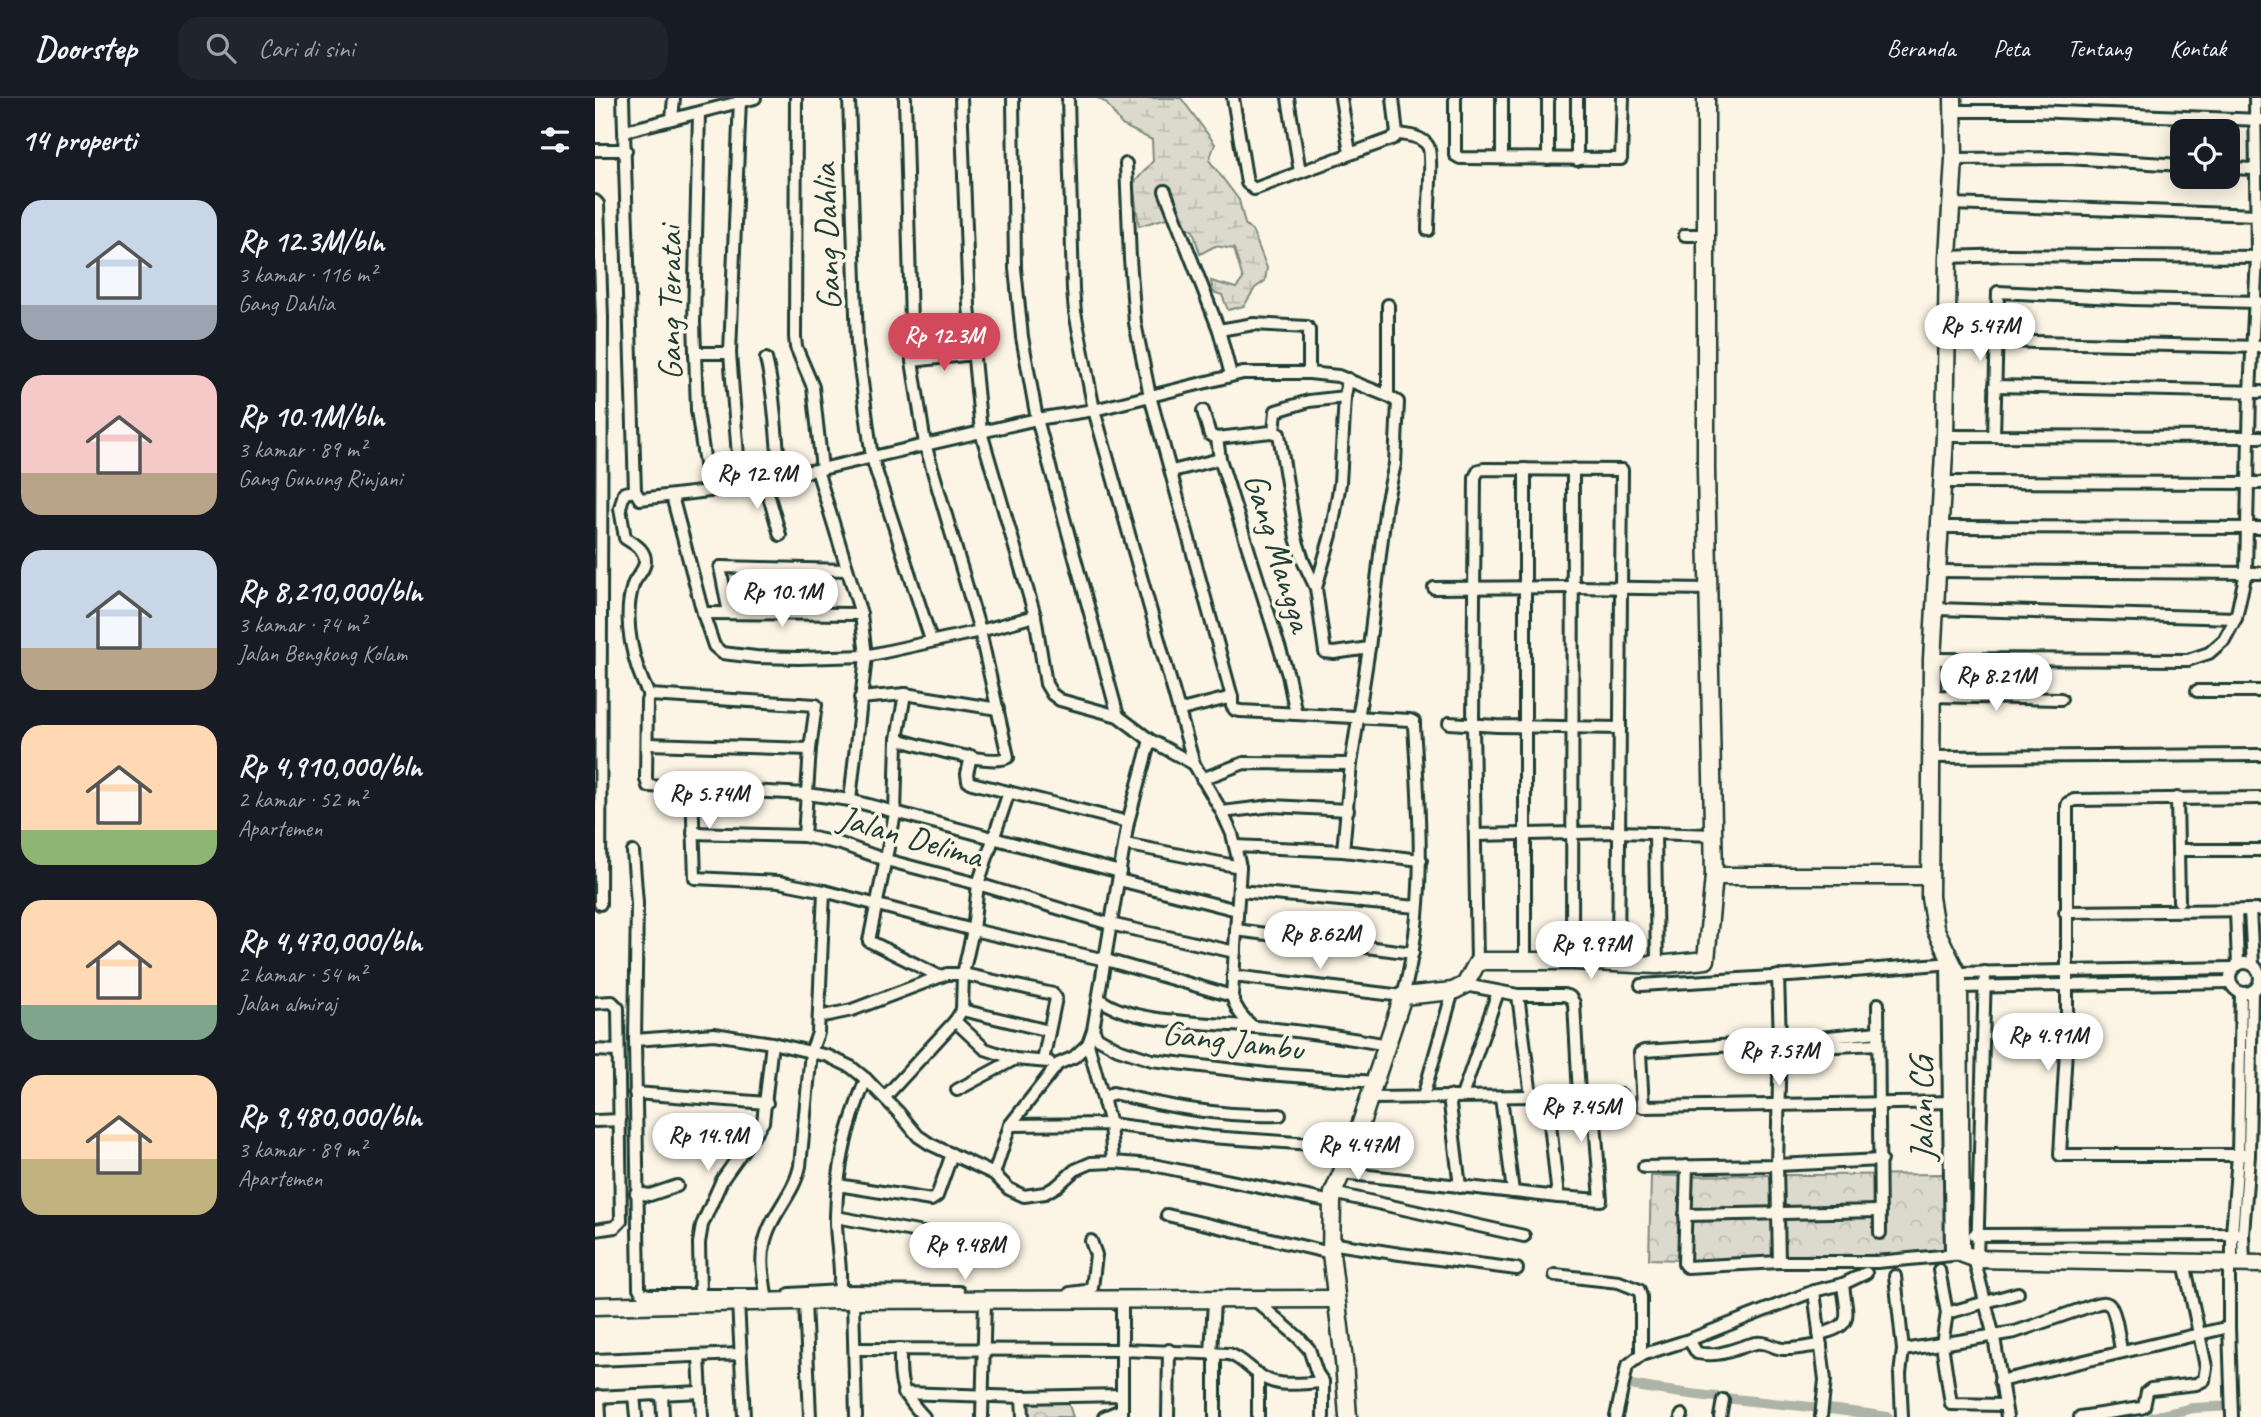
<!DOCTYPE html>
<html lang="id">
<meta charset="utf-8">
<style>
body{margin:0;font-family:Caveat,sans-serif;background:#20242c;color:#f1f3f6;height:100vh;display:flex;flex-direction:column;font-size:26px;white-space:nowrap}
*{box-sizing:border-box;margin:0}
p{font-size:23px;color:#9ea1a6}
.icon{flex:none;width:38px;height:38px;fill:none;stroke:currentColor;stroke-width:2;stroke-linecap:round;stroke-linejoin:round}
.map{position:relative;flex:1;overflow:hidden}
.drawer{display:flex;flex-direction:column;background:#171b24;width:595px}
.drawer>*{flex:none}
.fabs{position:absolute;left:1575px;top:21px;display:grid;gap:14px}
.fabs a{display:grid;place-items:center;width:70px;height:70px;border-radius:14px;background:#171b24;box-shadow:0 4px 18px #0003;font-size:35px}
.price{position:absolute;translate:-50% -60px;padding:0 16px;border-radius:24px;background:#fff;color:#222;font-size:23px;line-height:46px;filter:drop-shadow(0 2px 4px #0008)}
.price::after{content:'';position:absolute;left:50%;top:42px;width:21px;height:16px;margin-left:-10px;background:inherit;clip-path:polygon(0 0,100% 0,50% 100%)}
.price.selected{background:#d1495b;color:#fff}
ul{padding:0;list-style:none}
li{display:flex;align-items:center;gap:21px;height:175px;padding:0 21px}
li span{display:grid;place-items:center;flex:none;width:196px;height:140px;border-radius:21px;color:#555}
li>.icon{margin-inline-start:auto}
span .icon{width:84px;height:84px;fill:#fffc;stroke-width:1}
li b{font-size:30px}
h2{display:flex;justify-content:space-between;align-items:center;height:84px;padding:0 21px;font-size:30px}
header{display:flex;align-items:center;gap:42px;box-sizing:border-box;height:98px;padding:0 35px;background:#171b24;border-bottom:2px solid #363941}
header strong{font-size:33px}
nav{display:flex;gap:38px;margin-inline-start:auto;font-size:24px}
.search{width:490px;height:63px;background:#20242c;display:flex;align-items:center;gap:18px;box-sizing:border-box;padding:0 24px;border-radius:21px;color:#9ea1a6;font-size:26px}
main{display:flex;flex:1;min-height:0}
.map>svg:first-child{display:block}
.wetland{fill:url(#wetland-marsh);stroke:#7e8c80;stroke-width:2}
.park{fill:url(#park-crowns);stroke:#7e8c80;stroke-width:2}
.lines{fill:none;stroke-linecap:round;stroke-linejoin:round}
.canal{stroke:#aeb3a7;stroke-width:10}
.street-casing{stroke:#1f3d34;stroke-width:16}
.secondary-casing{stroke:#1f3d34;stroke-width:21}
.street{stroke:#fcf5e5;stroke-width:10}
.secondary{stroke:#fcf5e5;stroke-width:16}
.labels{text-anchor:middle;stroke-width:7;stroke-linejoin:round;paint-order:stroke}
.street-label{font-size:35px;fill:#1f3d34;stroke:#fcf5e5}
</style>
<header>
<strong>Doorstep</strong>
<div class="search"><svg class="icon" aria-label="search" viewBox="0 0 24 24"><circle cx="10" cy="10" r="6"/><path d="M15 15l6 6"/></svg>Cari di sini</div>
<nav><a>Beranda</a><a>Peta</a><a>Tentang</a><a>Kontak</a></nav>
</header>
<main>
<section class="drawer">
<h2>14 properti<svg class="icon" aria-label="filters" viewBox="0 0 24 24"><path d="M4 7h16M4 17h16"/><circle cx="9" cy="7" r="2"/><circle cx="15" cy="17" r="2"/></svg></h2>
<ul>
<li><span style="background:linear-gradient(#c9d6e8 75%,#9aa5b1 0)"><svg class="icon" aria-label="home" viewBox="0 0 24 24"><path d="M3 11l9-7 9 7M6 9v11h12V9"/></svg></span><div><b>Rp 12.3M/bln</b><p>3 kamar · 116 m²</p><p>Gang Dahlia</p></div></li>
<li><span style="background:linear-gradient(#f6c9c9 70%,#b9a48a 0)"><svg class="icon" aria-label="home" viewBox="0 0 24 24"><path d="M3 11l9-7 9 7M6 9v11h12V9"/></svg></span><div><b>Rp 10.1M/bln</b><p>3 kamar · 89 m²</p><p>Gang Gunung Rinjani</p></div></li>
<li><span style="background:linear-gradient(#c9d6e8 70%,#b9a48a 0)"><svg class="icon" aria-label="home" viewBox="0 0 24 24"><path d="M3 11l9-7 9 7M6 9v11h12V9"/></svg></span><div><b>Rp 8,210,000/bln</b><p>3 kamar · 74 m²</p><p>Jalan Bengkong Kolam</p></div></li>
<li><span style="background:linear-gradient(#ffd9b3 75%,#8fb573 0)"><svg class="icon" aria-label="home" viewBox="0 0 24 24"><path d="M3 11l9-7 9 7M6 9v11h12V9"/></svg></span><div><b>Rp 4,910,000/bln</b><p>2 kamar · 52 m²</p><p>Apartemen</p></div></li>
<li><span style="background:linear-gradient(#ffd9b3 75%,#7fa58c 0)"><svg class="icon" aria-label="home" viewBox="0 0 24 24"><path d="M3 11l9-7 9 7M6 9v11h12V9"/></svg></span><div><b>Rp 4,470,000/bln</b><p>2 kamar · 54 m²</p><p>Jalan almiraj</p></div></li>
<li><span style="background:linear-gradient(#ffd9b3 60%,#c2b280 0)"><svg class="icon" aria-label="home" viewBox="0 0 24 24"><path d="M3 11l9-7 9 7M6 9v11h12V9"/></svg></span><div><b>Rp 9,480,000/bln</b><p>3 kamar · 89 m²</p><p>Apartemen</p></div></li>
</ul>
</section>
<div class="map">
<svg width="1666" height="1319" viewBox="0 0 1666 1319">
<defs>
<pattern id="wetland-marsh" width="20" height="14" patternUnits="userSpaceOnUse" patternTransform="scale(1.75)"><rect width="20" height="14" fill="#dcdacc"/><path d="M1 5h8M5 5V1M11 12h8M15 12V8" fill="none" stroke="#bcbcb0"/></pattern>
<pattern id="park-crowns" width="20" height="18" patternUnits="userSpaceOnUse" patternTransform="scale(1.75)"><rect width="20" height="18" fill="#dcdacc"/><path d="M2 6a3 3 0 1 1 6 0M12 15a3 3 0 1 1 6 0" fill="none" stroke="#bcbcb0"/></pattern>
</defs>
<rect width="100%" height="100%" fill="#fcf5e5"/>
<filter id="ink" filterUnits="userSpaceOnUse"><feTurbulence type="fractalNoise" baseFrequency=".0143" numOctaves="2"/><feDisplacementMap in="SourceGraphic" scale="14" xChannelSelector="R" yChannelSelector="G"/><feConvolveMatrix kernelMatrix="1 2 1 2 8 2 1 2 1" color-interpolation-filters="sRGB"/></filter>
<g filter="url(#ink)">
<path class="wetland" d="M 503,0 L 586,0 L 620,46 L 614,62 L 644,102 L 650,126 L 658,134 L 672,170 L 670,183 L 660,190 L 649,208 L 633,212 L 627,197 L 618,194 L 616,183 L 641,190 L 648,181 L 639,151 L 620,148 L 605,156 L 598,133 L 575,119 L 544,128 L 538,86 L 558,63 L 557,42 L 527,27 L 511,5 Z"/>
<g class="park">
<path d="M 1357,1076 L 1357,1159 L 1249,1167 L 1054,1161 L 1056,1078 Z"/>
<path d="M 428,1301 L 472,1301 L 478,1319 L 429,1319 Z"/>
</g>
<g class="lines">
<g class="canal">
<path d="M 1036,1287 C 1121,1303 1208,1305 1293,1319"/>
<path d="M 1558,1319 L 1598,1310 L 1640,1308 L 1640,1314"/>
</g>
<g class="street-casing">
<g id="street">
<path d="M 28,0 L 40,393 L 45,401 L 114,393 L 145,384 L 222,372 L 442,321 L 499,312 L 648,275 L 714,275 L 743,278 L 793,298 L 803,304 L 800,366 L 791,406 L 774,550 L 756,666 L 748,753"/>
<path d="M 201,0 L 200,239 L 201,249 L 218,289 L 227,371"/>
<path d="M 254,0 L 262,246 L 277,360 L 336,542"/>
<path d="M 366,0 L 374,208 L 386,334 L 440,518 L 451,586 L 457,596 L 465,602 L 523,618 L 555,642 L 599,666"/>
<path d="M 418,0 L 420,170 L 427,239 L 442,321 L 523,618"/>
<path d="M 473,0 L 478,192 L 480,214 L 499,312 L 599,666 L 627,714 L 637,736 L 645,769 L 637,898 C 641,912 647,919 658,929"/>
<path d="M 638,0 L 652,85 L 659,91 L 799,40 L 802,36"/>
<path d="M 693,0 L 705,74"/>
<path d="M 746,0 L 755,55"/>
<path d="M 798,0 L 802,36 C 812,37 827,38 833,48 C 838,57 833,116 833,132"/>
<path d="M 860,0 L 860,57 L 865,60 L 1026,61 L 1028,0"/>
<path d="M 907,0 L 907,60"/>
<path d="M 1358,13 L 1438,13 L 1666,22"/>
<path d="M 104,15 L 99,224 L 102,312 L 114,393"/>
<path d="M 77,21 L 79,0"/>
<path d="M 30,33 L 160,0"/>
<path d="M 0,52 L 31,52"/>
<path d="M 953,61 L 953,0"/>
<path d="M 1359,61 L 1472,60 L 1587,67"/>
<path d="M 982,62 L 982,0"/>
<path d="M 531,66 L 535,161 L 540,225 L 555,298 L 637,599 L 637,608 L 640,612 L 646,613 L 815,622 L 819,624 L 819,628 C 825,718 832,810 808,898 L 638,878"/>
<path d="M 1633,70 L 1660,71"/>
<path d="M 570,93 L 624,232 L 636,277"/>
<path d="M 0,103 L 3,106 L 7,219 L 5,806"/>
<path d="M 1356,106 L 1662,117"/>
<path d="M 1090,137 L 1109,137"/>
<path d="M 1353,159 L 1412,157 L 1666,159"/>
<path d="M 793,207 L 793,298"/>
<path d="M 624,232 L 659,226 L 712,229 L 714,232 L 714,275"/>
<path d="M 1401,243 L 1666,249"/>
<path d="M 100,255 L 135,255"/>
<path d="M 171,261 C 181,300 180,339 186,379"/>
<path d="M 317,263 L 378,256"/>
<path d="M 753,281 L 750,299 L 745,385 L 736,437 L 721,490 L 730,554 L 739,555 L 774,550"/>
<path d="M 1400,288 L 1666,294"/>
<path d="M 608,313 L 615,337 L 622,340 L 625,361 L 693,577 L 701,616"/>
<path d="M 679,334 L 681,313 L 714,303 L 750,299"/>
<path d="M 1399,337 L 1403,194 L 1538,201 L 1663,204"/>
<path d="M 1350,338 L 1666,339"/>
<path d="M 622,340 L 676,334 L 684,336 L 701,440 L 709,465 L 721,490"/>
<path d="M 930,371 L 930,862"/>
<path d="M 222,372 L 266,516 L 271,558 L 255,702"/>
<path d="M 577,373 L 625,361"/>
<path d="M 169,381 L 185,437"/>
<path d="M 145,384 L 135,255 L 145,0"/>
<path d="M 1347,384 L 1666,385"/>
<path d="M 40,393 L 29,395 L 25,410 L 30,440 C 39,446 50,451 50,463 C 50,473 41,478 38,487 C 27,522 38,566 54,597"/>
<path d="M 77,398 L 108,515 L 119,548 L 127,555 L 161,559 L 203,560 L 271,558 L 385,533 L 440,518"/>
<path d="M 1345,429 L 1666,430"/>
<path d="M 1342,473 L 1666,475"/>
<path d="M 839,490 L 978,489 L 1113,491"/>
<path d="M 1341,511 L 1641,520"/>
<path d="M 108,515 L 266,516"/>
<path d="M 134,515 L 125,469 L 252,472"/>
<path d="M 1337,561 L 1593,562 L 1614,555 L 1629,542 L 1641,520 L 1651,474 L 1655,294 L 1662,159 L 1660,0"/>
<path d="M 1602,593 L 1666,593"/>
<path d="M 310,596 L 302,641 L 300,716 L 274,843 L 344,878"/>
<path d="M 1337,598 L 1466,601"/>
<path d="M 265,600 L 310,596 L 403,611"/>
<path d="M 586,612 L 637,599"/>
<path d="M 854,625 L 902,628 L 1025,630"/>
<path d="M 302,641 C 323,647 397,669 413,659 L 385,533 L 330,346 L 317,263 L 310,0"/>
<path d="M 52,646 L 215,651"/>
<path d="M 376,658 L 372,676 L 373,683 L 377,685 L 533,724"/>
<path d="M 1336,659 L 1666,657"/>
<path d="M 607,681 L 649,665 L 756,666"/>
<path d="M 97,691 L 100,780 L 184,784 L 229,793 L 378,832 L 511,862 L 637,898"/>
<path d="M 1582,700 L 1584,803"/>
<path d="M 627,714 L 677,708 L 753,712"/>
<path d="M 98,735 L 209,738 L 246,746 L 291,762 L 383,786 L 515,826 L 640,854"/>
<path d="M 1060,735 L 1062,867"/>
<path d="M 880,737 L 1024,734 L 1119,737"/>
<path d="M 209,738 L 215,651 L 221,607 L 54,597 L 52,603 L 51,681 L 53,688 L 212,696 L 255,702 L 525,774"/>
<path d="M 530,746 L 645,769"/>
<path d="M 640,748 L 748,753 L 826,762"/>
<path d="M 1583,752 L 1666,752"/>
<path d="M 38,754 L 42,805 L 40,942 L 44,1190 L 47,1195 L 54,1197 L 168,1197"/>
<path d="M 524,782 L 642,812"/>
<path d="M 644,793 L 822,809"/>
<path d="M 1655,812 L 1658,867"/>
<path d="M 1641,813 L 1643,867"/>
<path d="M 1470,814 L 1666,812"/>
<path d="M 641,832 L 818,855"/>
<path d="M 977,863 C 977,699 977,535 978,371"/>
<circle cx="1650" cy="880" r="15"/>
<path d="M 882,865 L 878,627 L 880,379 L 884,372 L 889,371 L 1027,372 L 1023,866"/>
<path d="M 1352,865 L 1356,1155"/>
<path d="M 1362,875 L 1639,870"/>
<path d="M 1183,878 L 1185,944 L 1182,1067 L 1184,1164"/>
<path d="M 870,887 L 923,897 L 969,897 L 975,899 L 979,905 L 984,997"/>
<path d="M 1046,887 L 1210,877 L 1357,865"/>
<path d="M 1364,889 L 1635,884"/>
<path d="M 923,897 L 936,998"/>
<path d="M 505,901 C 534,926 621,925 661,929 C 705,933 749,939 793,947"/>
<path d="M 0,905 L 17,904 L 23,910 L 26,1123 L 20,1129 L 0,1132"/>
<path d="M 1283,906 L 1285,1135"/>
<path d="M 367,912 L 454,933"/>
<path d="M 224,919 L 257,912 L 352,876 L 368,876 L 458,896 L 461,900 L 448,963"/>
<path d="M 360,923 L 390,951 L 420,961 L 454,964"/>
<path d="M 498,932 L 503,940 L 523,951 L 557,962 L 672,976 L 780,984"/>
<path d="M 1283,934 L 1185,944 L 1049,953 L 1045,955 L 1048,1009 L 1364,1004"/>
<path d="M 40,942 L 119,936 L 177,945 L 233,958 L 256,969 L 271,981 L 304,1015 L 323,1038 L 335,1046 L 399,1076 L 414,1091 L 429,1098 L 450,1095 L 462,1088 L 480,1072 L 496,1065 L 518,1064 L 558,1067 L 737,1104"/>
<path d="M 1203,943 L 1221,949 L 1283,946"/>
<path d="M 493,946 L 515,1026 L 518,1064"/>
<path d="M 0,952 L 22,953"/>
<path d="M 362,992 L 420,961"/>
<path d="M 40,995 L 172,1005"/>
<path d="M 854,998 L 865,1089"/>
<path d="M 867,998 L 903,894"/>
<path d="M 952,998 L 963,1099"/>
<path d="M 290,999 L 360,923 L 367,912 L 368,876 L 378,832 L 383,786 L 414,694"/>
<path d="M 828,999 L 858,893"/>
<path d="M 906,999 L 918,1094"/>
<path d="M 775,1000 L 1026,997"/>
<path d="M 509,1005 L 510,1000 L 518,995 C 573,1009 628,1019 685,1017"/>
<path d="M 0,1023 L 25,1022"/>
<path d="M 415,1027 L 515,1026 L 616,1039 L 758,1049"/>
<path d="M 1654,1057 L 1465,1057 L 1472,934 L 1472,708 L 1473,705 L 1479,702 L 1666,700"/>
<path d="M 1092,1068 L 1089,1166 L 1092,1169 L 1184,1164 L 1282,1164 L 1368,1156"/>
<path d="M 1049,1069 L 1182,1067 L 1286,1062"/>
<path d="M 747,1075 L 963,1099 L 1006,1102 L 998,997"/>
<path d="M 399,1076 L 415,1027 L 463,966 L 479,959 L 493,946 L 498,932 L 533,724 L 555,642"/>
<path d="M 243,1087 L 336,1102 L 342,1098 L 357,1056"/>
<path d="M 41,1095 L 55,1097 L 82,1088"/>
<path d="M 738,1095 L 929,1138"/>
<path d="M 572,1117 L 736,1155"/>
<path d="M 1090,1117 L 1285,1113"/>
<path d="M 241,1119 L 372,1143"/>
<path d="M 1379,1137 L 1648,1136"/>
<path d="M 735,1145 L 805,1156 L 922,1171"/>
<path d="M 1379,1160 L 1399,1239 L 1412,1319"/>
<path d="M 1382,1161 L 1390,874"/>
<path d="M 1634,1165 L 1634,1229 L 1637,1319"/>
<path d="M 1637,1165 L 1637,1136 L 1643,1057 L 1646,895"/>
<path d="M 1649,1165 L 1648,1136 L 1654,1057 L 1657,894"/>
<path d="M 1344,1172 L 1352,1215"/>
<path d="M 960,1177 L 1024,1184 L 1044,1192 L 1046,1199 L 1046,1257"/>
<path d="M 1300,1178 L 1308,1252 L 1305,1276 L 1307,1319"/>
<path d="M 1219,1193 L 1230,1282 L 1226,1319"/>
<path d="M 475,1195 L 490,1193 L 497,1190 L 501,1157 L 496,1143"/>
<path d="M 195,1196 L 244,1193 L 364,1194"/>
<path d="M 101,1198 L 105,1195 L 104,1145 L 107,1127 L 127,1082 L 168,1024 L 177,945"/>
<path d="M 243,1199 C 249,1174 240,1144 241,1118 C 242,1068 252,1028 271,981"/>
<path d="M 166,1201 L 171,1197 C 169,1181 165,1163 169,1147 C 174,1118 199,1097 205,1068 L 216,954 L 223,935 L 229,793"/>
<path d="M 258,1202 L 261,1319"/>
<path d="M 210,1203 L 215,1319"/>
<path d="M 527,1203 L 527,1319"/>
<path d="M 661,1203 L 703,1239 L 714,1251 L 722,1275 L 728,1284 L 728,1319"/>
<path d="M 143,1204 L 149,1319"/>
<path d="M 1224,1236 C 1261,1228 1251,1218 1248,1186"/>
<path d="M 1094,1242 L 1102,1255 C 1127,1260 1138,1250 1161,1245 C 1172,1243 1178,1250 1188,1251 C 1200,1252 1214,1248 1226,1247"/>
<path d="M 260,1251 L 526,1252 L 634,1256 C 646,1260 652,1268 662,1275 C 680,1291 706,1285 728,1284"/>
<path d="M 305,1251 C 305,1287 304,1292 329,1319"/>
<path d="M 1308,1252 L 1420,1234 L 1501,1206 C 1504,1205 1510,1204 1513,1206 C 1521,1210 1524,1243 1526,1252"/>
<path d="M 616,1255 L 619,1203"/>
<path d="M 620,1255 L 620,1319"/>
<path d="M 104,1258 L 107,1319"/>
<path d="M 0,1262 L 145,1256"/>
<path d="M 663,1276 L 663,1319"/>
<path d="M 1405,1283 L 1634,1229"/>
<path d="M 308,1295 L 427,1299 L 526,1297"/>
<path d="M 67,1296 L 68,1319"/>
<path d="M 39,1297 L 41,1319"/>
<path d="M 4,1298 L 5,1319"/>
<path d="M 0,1299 L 106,1294"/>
<path d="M 427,1299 L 428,1319"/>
<path d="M 1409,1307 L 1356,1306 L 1347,1246 L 1352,1215 L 1423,1195"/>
<path d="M 387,1319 L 390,1202"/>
<path d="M 509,1319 L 526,1312"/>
<path d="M 573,1319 L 574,1252"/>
<path d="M 1021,1319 L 1032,1268 L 1046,1257 L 1094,1242 L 1219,1193 L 1248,1186 L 1271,1175"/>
<path d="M 1086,1319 L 1087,1317"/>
<path d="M 1125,1319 L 1128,1302"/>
<path d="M 1485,1319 L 1546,1310 L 1549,1309 L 1552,1294 L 1556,1291 L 1601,1286 L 1609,1282 L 1611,1269 L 1589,1164"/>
</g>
</g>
<g class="secondary-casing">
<g id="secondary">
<path d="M 1358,0 L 1359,61 L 1353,159 L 1350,338 L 1337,561 L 1335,799 L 1340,830 L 1362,875 L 1364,889 L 1366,1151 L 1368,1156 L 1382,1161 L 1666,1166"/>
<path d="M 1119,778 L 1335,778"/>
<path d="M 0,1208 L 242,1202 L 740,1201"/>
<path d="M 753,1319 L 749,1263 L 736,1155 L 737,1104 L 738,1095 L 758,1049 L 808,898 L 858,893 L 870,887 L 882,865 L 889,863 L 977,863 L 1062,867 L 1111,862 L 1119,778 L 1111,372 L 1111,0"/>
</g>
</g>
<use href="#street" class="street"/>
<use href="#secondary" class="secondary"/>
</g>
</g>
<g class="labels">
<g class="street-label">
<text transform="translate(231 139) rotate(-92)" y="12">Gang Dahlia</text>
<text transform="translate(74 205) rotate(-90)" y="12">Gang Teratai</text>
<text transform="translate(684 454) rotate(73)" y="12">Gang Mangga</text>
<text transform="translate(316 738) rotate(16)" y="12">Jalan Delima</text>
<text transform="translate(638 942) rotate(7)" y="12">Gang Jambu</text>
<text transform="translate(1326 1011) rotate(-91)" y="12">Jalan CG</text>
</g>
</g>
</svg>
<div class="fabs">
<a><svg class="icon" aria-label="locate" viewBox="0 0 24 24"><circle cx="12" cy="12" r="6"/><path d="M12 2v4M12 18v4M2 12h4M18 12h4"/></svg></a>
</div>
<b class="price" style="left:1385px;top:265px">Rp 5.47M</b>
<b class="price selected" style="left:349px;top:275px">Rp 12.3M</b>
<b class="price" style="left:162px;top:413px">Rp 12.9M</b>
<b class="price" style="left:187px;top:531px">Rp 10.1M</b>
<b class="price" style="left:1401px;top:615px">Rp 8.21M</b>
<b class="price" style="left:114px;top:733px">Rp 5.74M</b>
<b class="price" style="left:725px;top:873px">Rp 8.62M</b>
<b class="price" style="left:996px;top:883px">Rp 9.97M</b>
<b class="price" style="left:1453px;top:975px">Rp 4.91M</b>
<b class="price" style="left:1184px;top:990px">Rp 7.57M</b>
<b class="price" style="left:986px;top:1046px">Rp 7.45M</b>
<b class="price" style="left:113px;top:1075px">Rp 14.9M</b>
<b class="price" style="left:763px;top:1084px">Rp 4.47M</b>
<b class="price" style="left:370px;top:1184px">Rp 9.48M</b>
</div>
</main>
